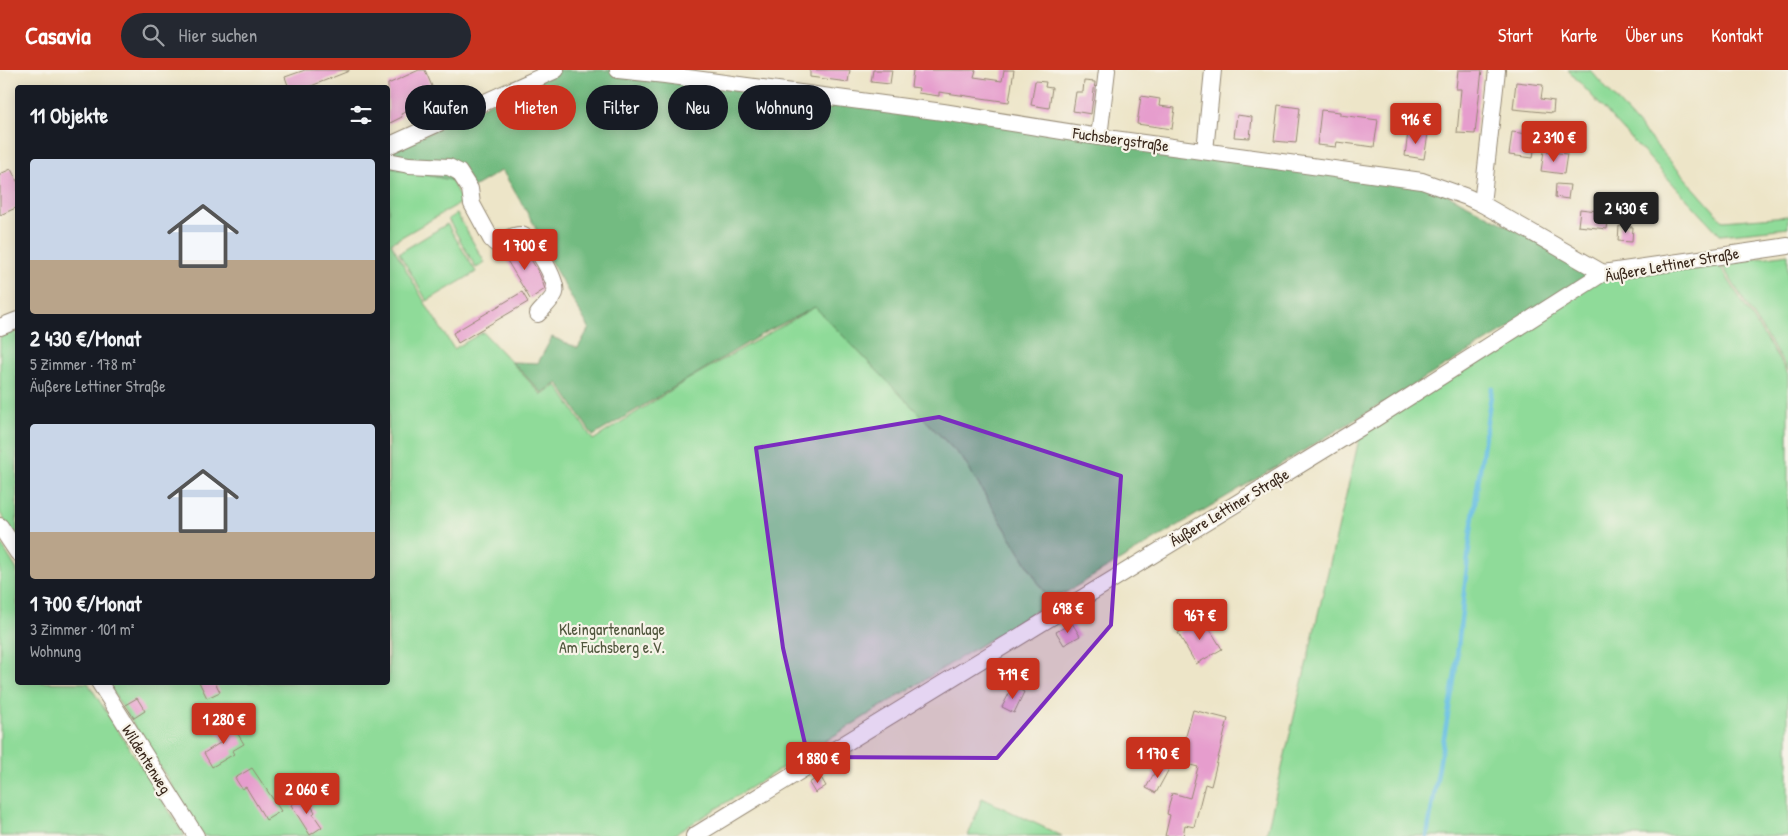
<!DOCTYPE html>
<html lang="de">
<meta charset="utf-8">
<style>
body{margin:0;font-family:"Patrick Hand",sans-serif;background:#242831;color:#f1f3f6;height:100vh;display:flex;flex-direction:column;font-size:19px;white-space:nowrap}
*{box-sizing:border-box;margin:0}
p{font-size:16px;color:#9ea1a6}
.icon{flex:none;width:28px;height:28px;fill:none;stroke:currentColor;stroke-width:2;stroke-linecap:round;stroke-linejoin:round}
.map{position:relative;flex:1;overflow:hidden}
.drawer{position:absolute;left:15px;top:15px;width:375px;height:600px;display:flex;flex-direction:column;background:#171b24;border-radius:5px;box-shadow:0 2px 12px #0003}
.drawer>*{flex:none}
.banner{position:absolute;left:405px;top:15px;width:475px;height:45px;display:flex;gap:10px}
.price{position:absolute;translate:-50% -42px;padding:0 11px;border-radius:5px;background:#c8321e;color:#fff;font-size:16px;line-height:32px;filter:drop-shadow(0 1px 2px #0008)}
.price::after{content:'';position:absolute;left:50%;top:30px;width:15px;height:11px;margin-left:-8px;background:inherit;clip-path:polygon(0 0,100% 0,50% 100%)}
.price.on{background:#222;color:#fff}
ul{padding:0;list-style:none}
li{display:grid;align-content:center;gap:10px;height:265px;padding:0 15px}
li span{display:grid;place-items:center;height:155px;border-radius:5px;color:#555}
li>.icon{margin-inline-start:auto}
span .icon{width:90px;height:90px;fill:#fffc;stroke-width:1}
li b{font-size:21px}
h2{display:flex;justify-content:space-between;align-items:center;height:60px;padding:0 15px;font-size:21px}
.chip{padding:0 18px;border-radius:22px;background:#171b24;box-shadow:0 2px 12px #0003;font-size:18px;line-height:45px}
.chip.on{background:#c8321e;color:#fff}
header{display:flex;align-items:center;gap:30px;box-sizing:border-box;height:70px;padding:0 25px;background:#c8321e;color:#fff}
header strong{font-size:24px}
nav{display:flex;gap:28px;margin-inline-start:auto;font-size:18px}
.search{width:350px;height:45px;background:#242831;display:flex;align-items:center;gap:12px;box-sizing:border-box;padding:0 18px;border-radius:28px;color:#9ea1a6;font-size:19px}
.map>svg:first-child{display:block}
.green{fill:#8fdb99;stroke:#65825c}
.forest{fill:#73bb81;stroke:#577250}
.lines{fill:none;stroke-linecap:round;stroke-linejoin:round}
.stream{stroke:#66bfe3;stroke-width:4.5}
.building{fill:#e69dcd}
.minor-casing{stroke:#948873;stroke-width:18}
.minor{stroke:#fff;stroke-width:16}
.marked{fill:#7b2cbf;fill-opacity:0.2;stroke:#7b2cbf;stroke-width:4;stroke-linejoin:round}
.labels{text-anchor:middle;stroke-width:4.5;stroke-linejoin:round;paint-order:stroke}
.street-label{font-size:16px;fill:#3b2a1e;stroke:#f7f3e8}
.park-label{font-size:16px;fill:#50563d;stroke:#f7f3e8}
</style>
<header>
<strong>Casavia</strong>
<div class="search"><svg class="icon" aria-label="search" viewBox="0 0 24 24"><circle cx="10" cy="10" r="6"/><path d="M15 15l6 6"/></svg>Hier suchen</div>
<nav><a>Start</a><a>Karte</a><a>Über uns</a><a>Kontakt</a></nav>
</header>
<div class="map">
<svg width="1788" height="766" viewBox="0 0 1788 766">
<rect width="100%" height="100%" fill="#f7f3e8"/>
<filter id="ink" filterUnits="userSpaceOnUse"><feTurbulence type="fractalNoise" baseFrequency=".02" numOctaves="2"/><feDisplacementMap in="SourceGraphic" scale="10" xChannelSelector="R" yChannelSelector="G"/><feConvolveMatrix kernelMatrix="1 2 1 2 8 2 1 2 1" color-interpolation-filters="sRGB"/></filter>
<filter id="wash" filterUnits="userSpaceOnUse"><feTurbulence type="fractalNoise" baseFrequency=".0096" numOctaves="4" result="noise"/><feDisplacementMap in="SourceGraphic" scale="20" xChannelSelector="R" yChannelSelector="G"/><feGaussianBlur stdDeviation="1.12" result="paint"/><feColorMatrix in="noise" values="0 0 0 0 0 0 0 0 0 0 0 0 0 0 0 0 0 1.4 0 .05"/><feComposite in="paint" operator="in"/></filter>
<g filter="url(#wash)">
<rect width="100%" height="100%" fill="#ede5c8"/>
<g class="green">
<path d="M 1568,0 L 1590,0 L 1723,151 L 1788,146 L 1788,158 L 1720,165 Z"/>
<path d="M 388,97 L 451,110 L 462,132 L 391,173 L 428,238 L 454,279 L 483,262 L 542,325 L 557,315 L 593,370 L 687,310 L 815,237 L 963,389 L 1050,532 L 672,766 L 204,766 L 107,613 L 388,612 Z"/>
<path d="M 457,144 L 485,193 L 476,198 L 448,149 Z"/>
<path d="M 447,154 L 476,202 L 427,231 L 399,183 Z"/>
<path d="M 1788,184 L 1788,301 L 1721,194 Z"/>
<path d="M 1714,187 L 1788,304 L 1788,766 L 1266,766 L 1361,361 L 1603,203 Z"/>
<path d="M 17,259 L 17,470 L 0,443 L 0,267 Z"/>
<path d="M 0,472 L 17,500 L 18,612 L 88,613 L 185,766 L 0,766 Z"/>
<path d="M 982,728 L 1062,766 L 968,766 Z"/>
</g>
<path class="forest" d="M 557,0 L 618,0 L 1422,111 L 1599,204 L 1050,532 L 963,389 L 815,237 L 764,263 L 593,366 L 558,313 L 542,323 L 512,292 L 538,293 L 552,267 L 578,278 L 589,258 L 540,173 L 535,156 L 502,100 L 470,119 L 451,110 L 388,97 L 388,83 Z"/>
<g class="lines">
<path class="stream" d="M 1427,766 L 1455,604 L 1471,460 L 1492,318"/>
</g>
<g id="blocks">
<g class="building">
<path d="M 305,0 L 349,0 L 349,1 L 306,18 L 289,18 L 285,7 Z"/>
<path d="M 419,0 L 425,0 L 437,28 L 401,44 L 402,47 L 388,54 L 388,14 Z"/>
<path d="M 810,0 L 850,0 L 848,12 L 810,7 Z"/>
<path d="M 873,0 L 892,0 L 890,14 L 871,12 Z"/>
<path d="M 913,0 L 976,0 L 974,7 L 1002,11 L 1004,0 L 1014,0 L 1009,32 L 939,22 L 939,26 L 918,23 L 919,18 L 911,17 Z"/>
<path d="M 1458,0 L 1482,0 L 1475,64 L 1457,63 L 1461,19 L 1456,19 Z"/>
<path d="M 1035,11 L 1046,12 L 1045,17 L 1052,18 L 1049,38 L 1031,35 Z"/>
<path d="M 1084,11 L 1095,12 L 1091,44 L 1073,41 L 1076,22 L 1083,22 Z"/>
<path d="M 1516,12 L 1543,15 L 1541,29 L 1554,31 L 1553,43 L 1513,39 Z"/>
<path d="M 1141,26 L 1160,29 L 1159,36 L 1175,38 L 1172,59 L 1137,54 Z"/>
<path d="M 1278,35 L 1300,38 L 1296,73 L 1274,71 Z"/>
<path d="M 1321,40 L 1340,42 L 1340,45 L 1378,50 L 1374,77 L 1337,72 L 1336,77 L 1317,75 Z"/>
<path d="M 1237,45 L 1252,47 L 1250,68 L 1234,67 Z"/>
<path d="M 1408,62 L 1428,64 L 1424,89 L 1405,86 Z"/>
<path d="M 1512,62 L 1536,65 L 1533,88 L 1509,85 Z"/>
<path d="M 1544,81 L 1567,84 L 1564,104 L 1541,101 Z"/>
<path d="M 11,99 L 18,113 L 18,137 L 0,145 L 0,104 Z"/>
<path d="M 1556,114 L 1570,115 L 1568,129 L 1555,127 Z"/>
<path d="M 1598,135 L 1610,136 L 1607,159 L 1578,156 L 1580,139 L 1597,141 Z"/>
<path d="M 1619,156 L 1633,157 L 1632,172 L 1618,171 Z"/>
<path d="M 517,175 L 520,176 L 529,186 L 540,205 L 545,219 L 530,229 L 502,182 Z"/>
<path d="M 522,222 L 528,232 L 458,273 L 453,263 Z"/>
<path d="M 1203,548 L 1222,579 L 1196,594 L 1178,563 Z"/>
<path d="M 1072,553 L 1080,566 L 1064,575 L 1056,562 Z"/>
<path d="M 199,612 L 215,612 L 220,622 L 207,628 Z"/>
<path d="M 1013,616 L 1024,622 L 1014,643 L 1002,637 Z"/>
<path d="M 137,628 L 145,641 L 134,648 L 125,635 Z"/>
<path d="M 1193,640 L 1228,649 L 1211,716 L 1205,714 L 1194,757 L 1185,755 L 1183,766 L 1165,766 L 1170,745 L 1167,744 L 1172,723 L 1190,728 L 1198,697 L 1179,692 Z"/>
<path d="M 230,651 L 244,674 L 232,681 L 234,684 L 212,697 L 204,683 L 223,671 L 216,661 Z"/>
<path d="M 1159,694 L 1169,699 L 1156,723 L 1146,718 Z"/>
<path d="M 252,698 L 281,741 L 266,750 L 246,717 L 242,719 L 235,708 Z"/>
<path d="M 820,706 L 826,716 L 815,723 L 809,713 Z"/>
<path d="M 305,726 L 315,742 L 313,744 L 322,757 L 310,765 L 291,735 Z"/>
</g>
</g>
</g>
<g filter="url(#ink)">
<use href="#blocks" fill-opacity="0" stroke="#948873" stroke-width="1"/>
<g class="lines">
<g class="minor-casing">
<g id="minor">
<path d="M 618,0 L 665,5 L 943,42 L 1099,67 L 1422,111 L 1467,127 L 1482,134 L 1603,203"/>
<path d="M 1099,67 L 1107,0"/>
<path d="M 388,76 L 556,0"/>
<path d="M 1205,81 L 1213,0"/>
<path d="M 388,91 L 409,95 L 449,97 L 459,102 L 470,119 L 472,134 L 491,169 L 495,173 C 504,172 512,164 521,165 C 533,167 559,213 555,223 C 552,230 543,238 538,244"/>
<path d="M 1482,134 L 1497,0"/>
<path d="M 0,257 L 18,250"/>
<path d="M 0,456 L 18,483"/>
<path d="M 99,612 L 196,766"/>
<path d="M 694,766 L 1376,348 L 1603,203 L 1788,176"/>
</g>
</g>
<use href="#minor" class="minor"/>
</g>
</g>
<path class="marked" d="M 939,347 L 1121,406 L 1111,555 L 997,688 L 808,687 L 783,578 L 756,378 Z"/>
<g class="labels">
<g class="street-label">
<text transform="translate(1121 69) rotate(8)" y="6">Fuchsbergstraße</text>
<text transform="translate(1672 194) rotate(-10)" y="6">Äußere Lettiner Straße</text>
<text transform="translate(1229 437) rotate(-31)" y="6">Äußere Lettiner Straße</text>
<text transform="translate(147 689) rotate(58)" y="6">Wildentenweg</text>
</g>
<g class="park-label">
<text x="612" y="565">Kleingartenanlage<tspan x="612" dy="18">Am Fuchsberg e.V.</tspan></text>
</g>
</g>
</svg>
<b class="price" style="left:1416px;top:75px">916 €</b>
<b class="price" style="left:1554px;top:93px">2 310 €</b>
<b class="price on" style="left:1626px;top:164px">2 430 €</b>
<b class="price" style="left:525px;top:201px">1 700 €</b>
<b class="price" style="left:1068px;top:564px">698 €</b>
<b class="price" style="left:1200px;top:571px">967 €</b>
<b class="price" style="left:1013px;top:630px">719 €</b>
<b class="price" style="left:224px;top:675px">1 280 €</b>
<b class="price" style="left:1158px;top:709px">1 170 €</b>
<b class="price" style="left:818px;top:714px">1 880 €</b>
<b class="price" style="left:307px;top:745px">2 060 €</b>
<div class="banner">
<a class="chip">Kaufen</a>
<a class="chip on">Mieten</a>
<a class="chip">Filter</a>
<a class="chip">Neu</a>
<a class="chip">Wohnung</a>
</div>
<section class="drawer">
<h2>11 Objekte<svg class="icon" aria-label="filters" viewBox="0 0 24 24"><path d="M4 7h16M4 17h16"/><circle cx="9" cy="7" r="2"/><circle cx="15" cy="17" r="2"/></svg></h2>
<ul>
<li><span style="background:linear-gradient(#c9d6e8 65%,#b9a48a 0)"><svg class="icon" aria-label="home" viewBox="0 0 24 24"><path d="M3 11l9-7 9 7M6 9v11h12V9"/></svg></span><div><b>2 430 €/Monat</b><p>5 Zimmer · 178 m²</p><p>Äußere Lettiner Straße</p></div></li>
<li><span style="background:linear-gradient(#c9d6e8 70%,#b9a48a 0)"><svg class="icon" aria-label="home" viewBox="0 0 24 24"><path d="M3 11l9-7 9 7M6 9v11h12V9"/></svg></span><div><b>1 700 €/Monat</b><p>3 Zimmer · 101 m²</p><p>Wohnung</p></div></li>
</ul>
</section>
</div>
